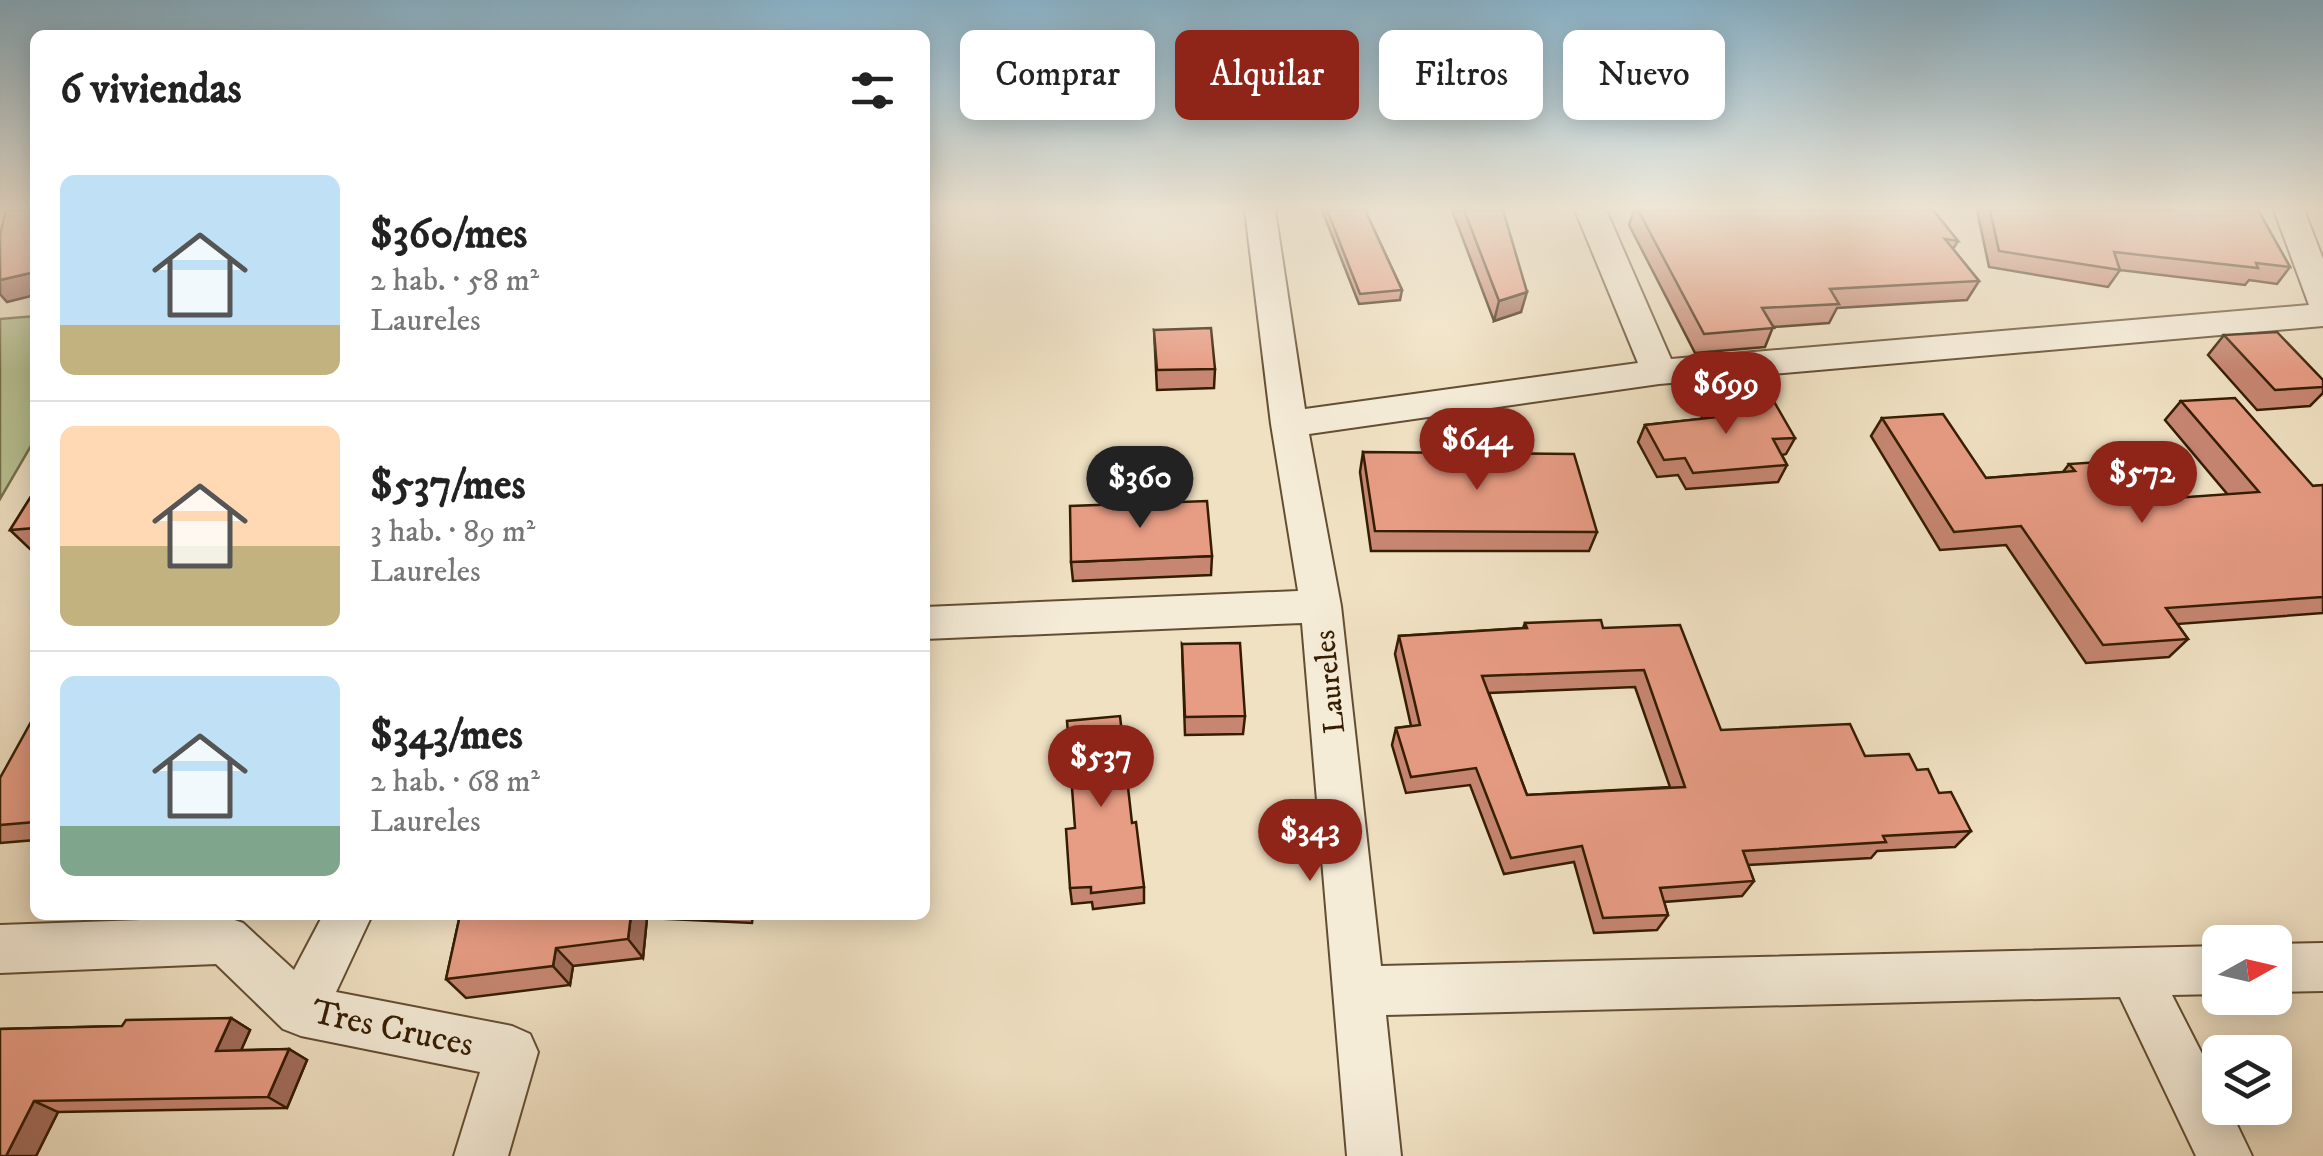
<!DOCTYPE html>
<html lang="es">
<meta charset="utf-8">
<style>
body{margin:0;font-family:"IM FELL DW Pica",serif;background:#f2f2f2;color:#222;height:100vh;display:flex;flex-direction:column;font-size:38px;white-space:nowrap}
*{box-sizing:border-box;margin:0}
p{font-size:32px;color:#767676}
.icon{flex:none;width:55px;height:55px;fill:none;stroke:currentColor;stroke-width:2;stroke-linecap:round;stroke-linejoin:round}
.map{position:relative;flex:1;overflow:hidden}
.sheet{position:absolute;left:30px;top:30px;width:900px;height:890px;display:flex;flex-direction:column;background:#fff;border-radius:15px;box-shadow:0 5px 25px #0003}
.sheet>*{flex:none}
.guide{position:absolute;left:960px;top:30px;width:950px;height:90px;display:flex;gap:20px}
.needle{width:65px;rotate:82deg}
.tools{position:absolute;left:2202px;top:925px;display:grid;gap:20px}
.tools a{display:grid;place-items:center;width:90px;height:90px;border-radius:15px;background:#fff;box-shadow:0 5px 25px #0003;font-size:50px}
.price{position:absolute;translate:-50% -85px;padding:0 22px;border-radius:35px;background:#8f2418;color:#fff;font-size:32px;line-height:65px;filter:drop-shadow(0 2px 5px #0008)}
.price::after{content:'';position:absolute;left:50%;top:60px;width:30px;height:22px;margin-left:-15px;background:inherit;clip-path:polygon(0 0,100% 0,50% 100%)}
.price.current{background:#222;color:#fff}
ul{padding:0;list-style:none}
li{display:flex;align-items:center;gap:30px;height:250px;padding:0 30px}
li+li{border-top:2px solid #e0e0e0}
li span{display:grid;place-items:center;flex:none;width:280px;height:200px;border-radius:15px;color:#555}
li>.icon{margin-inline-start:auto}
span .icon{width:120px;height:120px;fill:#fffc;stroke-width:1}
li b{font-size:42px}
h2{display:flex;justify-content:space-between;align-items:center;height:120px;padding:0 30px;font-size:42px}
.pill{padding:0 35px;border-radius:15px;background:#fff;box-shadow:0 5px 25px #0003;font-size:35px;line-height:90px}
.pill.current{background:#8f2418;color:#fff}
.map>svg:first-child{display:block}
.green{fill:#b9c394;stroke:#77704b;stroke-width:2.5}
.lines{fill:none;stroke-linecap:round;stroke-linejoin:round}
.minor-casing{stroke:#644e32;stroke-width:4}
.minor{fill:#f5ecd8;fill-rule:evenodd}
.wall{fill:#c78672;stroke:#351d02;stroke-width:2.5;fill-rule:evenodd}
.shaded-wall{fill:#a26d5c;stroke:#351d02;stroke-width:2.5}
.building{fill:#e79c84;stroke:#351d02;stroke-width:2.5;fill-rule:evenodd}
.labels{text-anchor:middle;stroke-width:9;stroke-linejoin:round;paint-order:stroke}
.street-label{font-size:30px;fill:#351d02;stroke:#f5ecd8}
.near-street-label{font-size:35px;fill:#351d02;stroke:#f5ecd8}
</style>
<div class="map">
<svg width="2323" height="1156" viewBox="0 0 2323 1156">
<rect width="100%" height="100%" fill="#f0e1c3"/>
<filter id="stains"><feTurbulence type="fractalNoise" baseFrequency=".002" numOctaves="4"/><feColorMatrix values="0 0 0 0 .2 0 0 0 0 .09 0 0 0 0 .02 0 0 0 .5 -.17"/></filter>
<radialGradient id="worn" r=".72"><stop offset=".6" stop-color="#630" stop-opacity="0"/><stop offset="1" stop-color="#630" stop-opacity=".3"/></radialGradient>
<path class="green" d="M 35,316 L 35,439 L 0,499 L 0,319 Z"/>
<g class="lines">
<g class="minor-casing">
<g id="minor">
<path d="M 1245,210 L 1275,210 L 1305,409 L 1638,363 L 1575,210 L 1606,210 L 1671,359 L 2309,305 L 2274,210 L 2304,210 L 2323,259 L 2323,326 L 1659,384 L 1309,434 L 1341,606 L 1381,966 L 2220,946 L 2220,994 L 2172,995 L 2220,1089 L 2220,1108 L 2229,1108 L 2252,1156 L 2196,1156 L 2120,997 L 1386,1015 L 1401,1156 L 1347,1156 L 1302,623 L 925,639 L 925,607 L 1298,591 L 1271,424 Z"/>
<path d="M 323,915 L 372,915 L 336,992 L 512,1026 L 530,1034 L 538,1052 L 508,1156 L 454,1156 L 480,1072 L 301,1036 L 283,1029 L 216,964 L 0,973 L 0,925 L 226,917 L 243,923 L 294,970 Z"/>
<path d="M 2323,943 L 2323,991 L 2275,992 L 2275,944 Z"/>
</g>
</g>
<use href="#minor" class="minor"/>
</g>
<g class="wall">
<path d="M 1322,210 L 1365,210 L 1402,290 L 1400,300 L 1359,304 Z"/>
<path d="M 1452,210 L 1503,210 L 1521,312 L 1494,321 Z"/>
<path d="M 1634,210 L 1933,210 L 1958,241 L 1953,249 L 1979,281 L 1967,300 L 1837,308 L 1829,323 L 1773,327 L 1765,347 L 1695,353 L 1629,225 Z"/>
<path d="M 1977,210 L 2258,210 L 2290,267 L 2277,284 L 2249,280 L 2245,285 L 2120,270 L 2108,287 L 1989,267 Z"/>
<path d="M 1154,330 L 1215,369 L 1214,388 L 1157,390 Z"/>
<path d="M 2224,335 L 2323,380 L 2323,393 L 2310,406 L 2257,410 L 2208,355 Z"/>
<path d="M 2181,401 L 2313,486 L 2323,485 L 2323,613 L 2177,624 L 2188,639 L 2169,657 L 2086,663 L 2006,545 L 1940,550 L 1871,436 L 1882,418 L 1986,478 L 2063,472 L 2069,464 L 2146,500 L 2228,495 L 2165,420 Z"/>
<path d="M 1709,403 L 1795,438 L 1786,454 L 1782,455 L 1787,465 L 1778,482 L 1686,489 L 1678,475 L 1657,477 L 1638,442 L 1645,425 L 1701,419 Z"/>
<path d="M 1363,452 L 1597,532 L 1589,551 L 1371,551 L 1360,472 Z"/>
<path d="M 35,490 L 35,549 L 30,549 L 10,530 Z"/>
<path d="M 1212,556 L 1211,575 L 1073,581 L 1071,562 Z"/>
<path d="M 1525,623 L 1603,628 L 1721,730 L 1865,756 L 1917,770 L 1971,831 L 1955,847 L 1877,851 L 1871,858 L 1748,865 L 1754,881 L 1742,896 L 1664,902 L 1668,915 L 1657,930 L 1594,933 L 1574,862 L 1504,874 L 1470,785 L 1406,793 L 1392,745 L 1396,728 L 1411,726 L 1395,654 L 1399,636 L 1523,628 ZM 1635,687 L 1670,787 L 1527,795 L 1489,693 Z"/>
<path d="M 1182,644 L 1245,716 L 1243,734 L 1185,735 Z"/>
<path d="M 35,722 L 35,840 L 0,843 L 0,778 Z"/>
<path d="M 1132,823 L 1144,887 L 1144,903 L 1093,909 L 1092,902 L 1072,904 L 1070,888 Z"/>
<path d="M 460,915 L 753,915 L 752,923 L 647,918 L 643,958 L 573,966 L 570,985 L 466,998 L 446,979 Z"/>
<path d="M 231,1018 L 250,1030 L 241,1050 L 289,1049 L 307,1060 L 287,1108 L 58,1112 L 36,1156 L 0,1156 L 0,1029 L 122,1026 Z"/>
</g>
<g class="shaded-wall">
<path d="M 35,272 L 35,295 L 7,302 L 0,294 L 0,280 Z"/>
<path d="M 1527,292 L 1521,312 L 1494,321 L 1499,301 Z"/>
<path d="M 631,915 L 645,915 L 647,918 L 643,958 L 628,939 Z"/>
<path d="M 556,948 L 573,966 L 570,985 L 553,966 Z"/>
<path d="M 231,1018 L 250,1030 L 236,1062 L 216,1051 Z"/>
<path d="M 289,1049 L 307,1060 L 287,1108 L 268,1097 Z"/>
<path d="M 34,1101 L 58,1112 L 36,1156 L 6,1156 Z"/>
</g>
<g class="building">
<path d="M 6,210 L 35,210 L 35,272 L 0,280 L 0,235 Z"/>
<path d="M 1327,210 L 1365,210 L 1402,290 L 1360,294 Z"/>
<path d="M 1464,210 L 1503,210 L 1527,292 L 1499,301 Z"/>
<path d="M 1638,210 L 1933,210 L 1958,241 L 1945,239 L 1979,281 L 1830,289 L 1839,304 L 1762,308 L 1774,328 L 1704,334 Z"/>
<path d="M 1990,210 L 2258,210 L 2290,267 L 2256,263 L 2258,268 L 2114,252 L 2120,270 L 1999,251 Z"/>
<path d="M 1211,328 L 1215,369 L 1157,370 L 1154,330 Z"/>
<path d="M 2277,332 L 2323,380 L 2323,387 L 2275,390 L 2224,335 Z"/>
<path d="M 1772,398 L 1795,438 L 1773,439 L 1787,465 L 1693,473 L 1685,458 L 1664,460 L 1645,425 L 1717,417 L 1709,403 Z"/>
<path d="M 2235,398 L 2313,486 L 2323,485 L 2323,597 L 2166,608 L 2188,639 L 2103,645 L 2021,526 L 1954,532 L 1882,418 L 1943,414 L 1986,478 L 2075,471 L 2069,464 L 2116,461 L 2146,500 L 2259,492 L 2181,401 Z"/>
<path d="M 1363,452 L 1574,454 L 1597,532 L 1375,531 Z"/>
<path d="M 35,490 L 35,528 L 10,530 Z"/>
<path d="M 1207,501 L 1212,556 L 1071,562 L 1070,506 Z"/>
<path d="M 1601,620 L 1603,628 L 1680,625 L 1721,730 L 1850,724 L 1865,756 L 1909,754 L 1917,770 L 1928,769 L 1939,793 L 1951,792 L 1971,831 L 1883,836 L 1886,842 L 1743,851 L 1754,881 L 1660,888 L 1668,915 L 1603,918 L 1582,846 L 1511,858 L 1476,768 L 1411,777 L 1396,728 L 1420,725 L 1399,636 L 1527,628 L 1525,623 ZM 1644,670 L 1685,787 L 1527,795 L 1482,676 Z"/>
<path d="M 1240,643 L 1245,716 L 1185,717 L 1182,644 Z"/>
<path d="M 1120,716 L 1132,823 L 1136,822 L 1144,887 L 1091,893 L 1091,887 L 1070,888 L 1066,829 L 1075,828 L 1067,721 Z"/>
<path d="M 31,722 L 35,722 L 35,822 L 0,825 L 0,778 Z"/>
<path d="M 460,915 L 631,915 L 628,939 L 556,948 L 553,966 L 446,979 Z"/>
<path d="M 231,1018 L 216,1051 L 289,1049 L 268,1097 L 34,1101 L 6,1156 L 0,1156 L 0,1029 L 122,1026 L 126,1020 Z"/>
</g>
<linearGradient id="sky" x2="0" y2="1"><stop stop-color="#89b8d2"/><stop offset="0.56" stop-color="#f8f2e4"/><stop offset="1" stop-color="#f8f2e4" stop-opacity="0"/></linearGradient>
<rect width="2323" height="372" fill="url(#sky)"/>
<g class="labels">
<g class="street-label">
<text transform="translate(1329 682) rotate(-96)" y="10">Laureles</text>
</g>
<g class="near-street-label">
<text transform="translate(393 1027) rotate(12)" y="12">Tres Cruces</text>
</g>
</g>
<rect width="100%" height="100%" filter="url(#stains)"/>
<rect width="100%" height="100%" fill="url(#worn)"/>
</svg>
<div class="tools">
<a><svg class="needle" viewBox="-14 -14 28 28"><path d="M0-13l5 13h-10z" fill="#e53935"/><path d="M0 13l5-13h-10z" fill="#767676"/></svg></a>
<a><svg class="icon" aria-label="layers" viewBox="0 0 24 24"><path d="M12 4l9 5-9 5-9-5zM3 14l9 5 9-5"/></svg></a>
</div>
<b class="price" style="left:1726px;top:437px">$699</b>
<b class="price" style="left:1477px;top:493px">$644</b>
<b class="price" style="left:2142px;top:526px">$572</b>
<b class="price current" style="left:1140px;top:531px">$360</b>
<b class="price" style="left:1101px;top:810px">$537</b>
<b class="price" style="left:1310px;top:884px">$343</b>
<div class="guide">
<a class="pill">Comprar</a>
<a class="pill current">Alquilar</a>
<a class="pill">Filtros</a>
<a class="pill">Nuevo</a>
</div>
<section class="sheet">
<h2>6 viviendas<svg class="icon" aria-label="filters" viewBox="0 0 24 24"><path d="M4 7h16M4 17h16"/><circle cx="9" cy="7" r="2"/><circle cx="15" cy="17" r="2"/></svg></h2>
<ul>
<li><span style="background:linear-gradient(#bfe0f5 75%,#c2b280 0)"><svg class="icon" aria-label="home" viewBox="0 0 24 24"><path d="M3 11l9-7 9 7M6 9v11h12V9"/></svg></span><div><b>$360/mes</b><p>2 hab. · 58 m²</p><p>Laureles</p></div></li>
<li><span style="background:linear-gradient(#ffd9b3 60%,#c2b280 0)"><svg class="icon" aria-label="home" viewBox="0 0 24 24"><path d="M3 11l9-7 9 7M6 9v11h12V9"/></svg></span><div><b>$537/mes</b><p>3 hab. · 89 m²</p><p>Laureles</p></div></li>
<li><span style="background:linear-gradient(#bfe0f5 75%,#7fa58c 0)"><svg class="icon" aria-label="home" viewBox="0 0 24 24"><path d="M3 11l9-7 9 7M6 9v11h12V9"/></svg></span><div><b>$343/mes</b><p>2 hab. · 68 m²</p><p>Laureles</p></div></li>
</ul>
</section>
</div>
